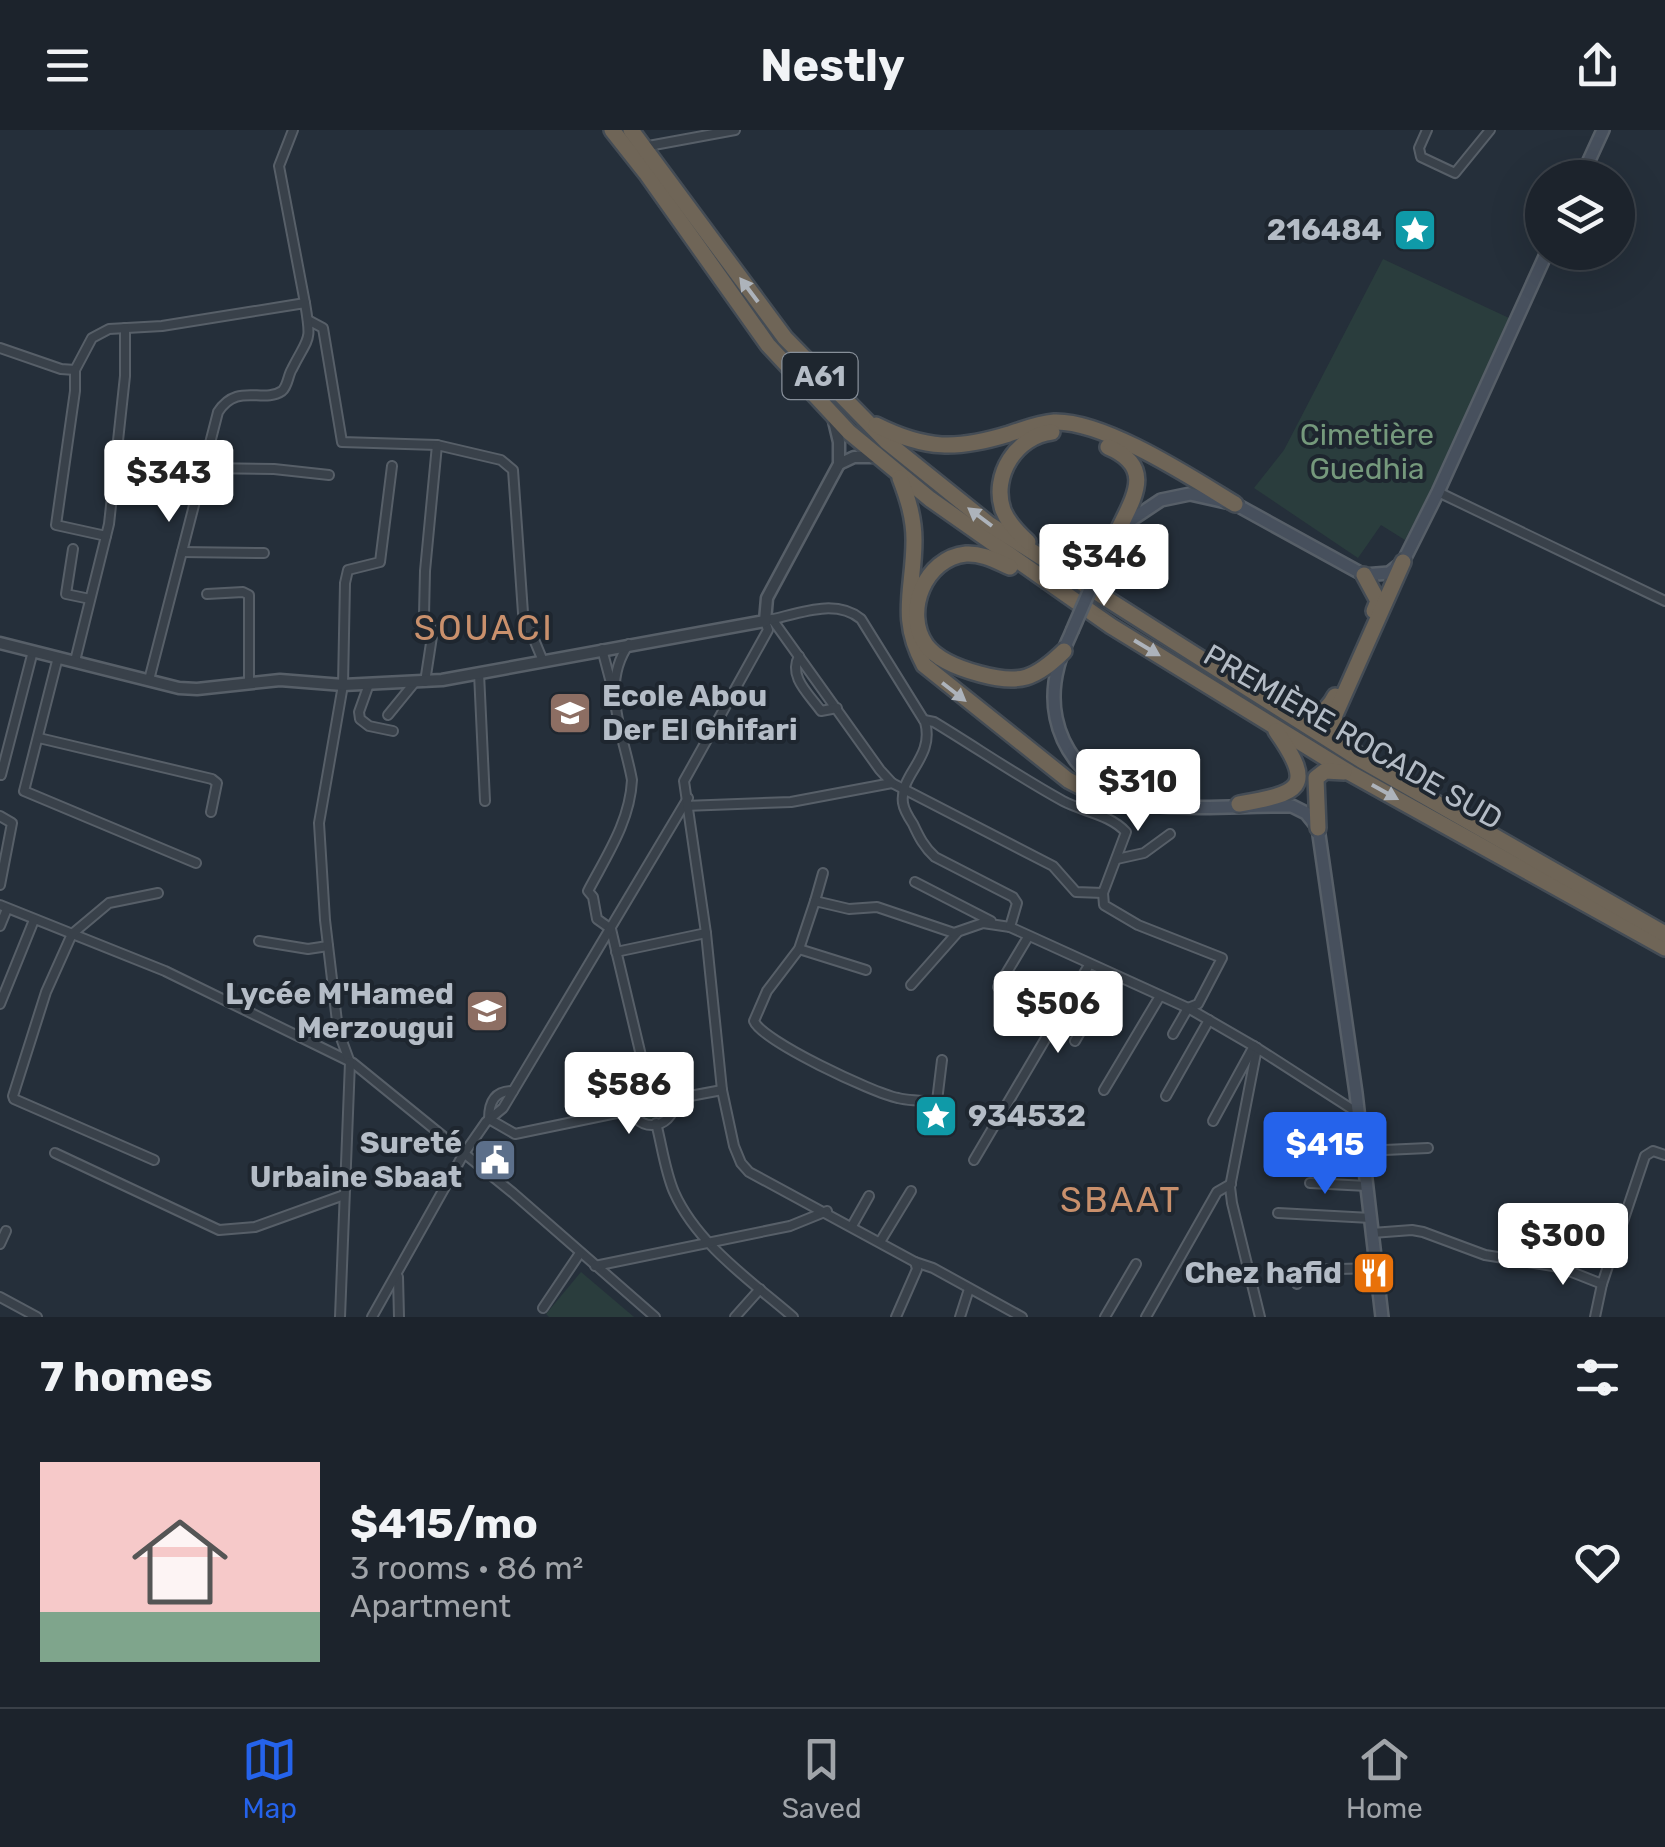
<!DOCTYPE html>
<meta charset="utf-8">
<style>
body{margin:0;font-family:Rubik,sans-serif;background:#252b34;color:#f1f3f6;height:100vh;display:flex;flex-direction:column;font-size:38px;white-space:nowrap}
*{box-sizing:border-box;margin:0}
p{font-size:32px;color:#a0a4a9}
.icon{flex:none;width:55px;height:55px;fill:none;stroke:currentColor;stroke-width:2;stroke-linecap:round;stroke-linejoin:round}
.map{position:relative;height:1187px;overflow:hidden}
.side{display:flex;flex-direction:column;background:#1c232c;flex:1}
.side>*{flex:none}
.buttons{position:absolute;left:1525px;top:30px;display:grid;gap:20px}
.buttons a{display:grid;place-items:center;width:110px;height:110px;border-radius:50%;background:#1c232c;box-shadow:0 10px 40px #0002,0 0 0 2px #3a4048;font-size:50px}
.price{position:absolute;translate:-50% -85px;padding:0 22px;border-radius:10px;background:#fff;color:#222;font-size:32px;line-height:65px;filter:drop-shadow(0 2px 5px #0008)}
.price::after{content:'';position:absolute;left:50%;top:60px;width:30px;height:22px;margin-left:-15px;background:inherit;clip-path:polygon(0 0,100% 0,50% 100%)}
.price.selected{background:#2563eb;color:#fff}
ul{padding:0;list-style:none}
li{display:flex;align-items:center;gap:30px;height:250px;padding:0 40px}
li+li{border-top:2px solid #3a4048}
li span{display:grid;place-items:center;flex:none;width:280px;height:200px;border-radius:0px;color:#555}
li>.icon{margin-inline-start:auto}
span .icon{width:120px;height:120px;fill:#fffc;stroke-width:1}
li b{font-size:42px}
h2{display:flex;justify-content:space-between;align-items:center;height:120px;padding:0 40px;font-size:42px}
header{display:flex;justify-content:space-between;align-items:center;height:130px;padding:0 40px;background:#1c232c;font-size:45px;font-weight:700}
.tabs{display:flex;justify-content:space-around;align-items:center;height:140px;border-top:2px solid #3a4048;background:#1c232c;font-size:28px;color:#a0a4a9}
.tabs a{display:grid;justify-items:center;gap:5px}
.tabs .selected{color:#2563eb}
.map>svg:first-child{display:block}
.green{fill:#2a3d3d}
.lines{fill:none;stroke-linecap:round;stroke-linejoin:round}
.minor-casing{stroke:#575f68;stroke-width:12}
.tertiary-casing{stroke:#575f68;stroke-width:15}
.secondary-casing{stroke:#575f68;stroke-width:16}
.motorway-casing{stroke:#444c55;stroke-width:20}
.minor{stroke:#39414a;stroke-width:8}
.tertiary{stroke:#39414a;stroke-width:10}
.secondary{stroke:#47505d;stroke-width:11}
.motorway{stroke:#6f6557;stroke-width:15}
.secondary-bridge-casing{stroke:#575f68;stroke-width:16;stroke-linecap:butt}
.secondary-bridge{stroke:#47505d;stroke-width:11}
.oneway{fill:#adb3bb}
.labels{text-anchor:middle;stroke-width:8;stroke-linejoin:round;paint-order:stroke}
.shield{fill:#1e262f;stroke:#878f99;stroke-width:2.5}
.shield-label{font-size:28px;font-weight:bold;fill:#b4bcc6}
.poi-label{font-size:30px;font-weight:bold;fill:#b4bcc6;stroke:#1e262f;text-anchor:end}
.park-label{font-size:30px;fill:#75997c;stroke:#1e262f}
.street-label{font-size:30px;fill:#b4bcc6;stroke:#1e262f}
.quarter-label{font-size:35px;letter-spacing:2.5px;fill:#c9906c;stroke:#1e262f}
</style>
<header><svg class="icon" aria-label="menu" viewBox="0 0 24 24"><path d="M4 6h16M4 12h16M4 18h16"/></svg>Nestly<svg class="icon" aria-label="share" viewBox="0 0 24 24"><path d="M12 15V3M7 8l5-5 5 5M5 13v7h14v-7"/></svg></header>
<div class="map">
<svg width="1665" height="1187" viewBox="0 0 1665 1187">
<rect width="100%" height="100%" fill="#252f3a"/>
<g class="green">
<path d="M 1383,129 L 1509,188 L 1430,362 L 1405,410 L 1381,395 L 1358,428 L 1254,358 L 1284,320 Z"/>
<circle cx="652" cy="973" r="18"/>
<path d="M 581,1142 L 634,1187 L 549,1187 L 546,1184 Z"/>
</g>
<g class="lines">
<g class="minor-casing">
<g id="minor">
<path d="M 293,0 L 279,36 L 305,173"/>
<path d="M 1427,0 L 1419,18 L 1421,27 L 1455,43 L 1490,0"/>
<path d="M 643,17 L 735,0"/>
<path d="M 308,190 L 323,198 L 342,312 L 437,315 L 501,330 L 513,340 L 523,483 L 543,531"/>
<path d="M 0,218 L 61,239 L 75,240 L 92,208 L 109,199 L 162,196 L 305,173 C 312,214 309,205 292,239 C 288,245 288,256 282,261 C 263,274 237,252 218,282 L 149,550"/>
<path d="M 75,240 L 75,261 L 56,395 L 106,406"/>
<path d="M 202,338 L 274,339 L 329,345"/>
<path d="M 1438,362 L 1665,471"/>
<path d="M 73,419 L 66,464 L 90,469"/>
<path d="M 182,422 L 264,423"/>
<path d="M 207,464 L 243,462 L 249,465 L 249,553"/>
<path d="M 772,489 L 880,640 L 892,653 L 1053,736 L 1076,762 L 1103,763 L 1126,702 C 1109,684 1084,682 1063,671 C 1019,647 977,618 934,592 L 924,590"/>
<path d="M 629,514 C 599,556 624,605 632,650 C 630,691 607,725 588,761 L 593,767 L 597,789 L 611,799 L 647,951"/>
<path d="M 602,519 L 612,557"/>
<path d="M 799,526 C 788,547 809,564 821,581 L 837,578"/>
<path d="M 58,527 L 24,661 L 196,733"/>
<path d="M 75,531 L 109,394 L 125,246 L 125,198"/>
<path d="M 479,543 L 485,671"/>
<path d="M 425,552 L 433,500 L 424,485 L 425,441 L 437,315"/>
<path d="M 369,554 L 359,582 L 360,589 L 369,596 L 393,601"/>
<path d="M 388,585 L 415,552"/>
<path d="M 39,608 L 212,649 L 217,653 L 211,682"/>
<path d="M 1,645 L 33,521"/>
<path d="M 684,676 L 791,672 L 892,653"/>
<path d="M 0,686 L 12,693 L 0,755"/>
<path d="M 1117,729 L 1144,723 L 1170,704"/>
<path d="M 915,752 L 991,791"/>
<path d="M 1103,763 L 1104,775 L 1138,795 L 1222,828 L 1198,874 L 1188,878 L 1173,904"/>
<path d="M 815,771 L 823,743"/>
<path d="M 0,775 L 165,841 L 353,933 L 513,1063 L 655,1187"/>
<path d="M 0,796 L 7,779"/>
<path d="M 259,811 L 308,819 L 328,816"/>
<path d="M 799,819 L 866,840"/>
<path d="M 616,822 L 706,803"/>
<path d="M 911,855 L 957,803"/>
<path d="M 998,857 L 1028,807"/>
<path d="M 0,874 L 34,790"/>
<path d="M 1075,911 L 1113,845"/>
<path d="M 1257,918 L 1230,1057 L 1232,1073 L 1260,1187"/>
<path d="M 349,930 L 338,900 L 325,790 L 319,693 L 343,555 L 345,453 L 348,440 L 380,432 L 392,336"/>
<path d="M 942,930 L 937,971 C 924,971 910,971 898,968 C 873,963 762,911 754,891 L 767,861 L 799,819 L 815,771 L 849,779 L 877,777 L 954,803 L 983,793 L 1010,797"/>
<circle cx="652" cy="973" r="22"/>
<path d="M 1104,960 L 1160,866"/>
<path d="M 513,961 C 495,961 489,971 489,989 L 515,1004 L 631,980"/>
<path d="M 1166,966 L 1209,890"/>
<path d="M 674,969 L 722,960"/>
<path d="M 1213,991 L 1254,916"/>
<path d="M 656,993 C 662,1016 665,1041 674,1062 C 697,1114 751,1151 793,1187"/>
<path d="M 1363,1021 L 1428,1018"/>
<path d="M 55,1023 L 219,1100 L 255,1097 L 344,1065"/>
<path d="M 154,1030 L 14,969 L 13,966 L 46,862 L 72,804 L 109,773 L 158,763"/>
<path d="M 974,1030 L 1089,835"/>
<path d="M 1310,1053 L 1367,1056"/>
<path d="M 1278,1083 L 1371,1088"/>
<path d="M 852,1096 L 869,1066"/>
<path d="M 1372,1103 L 1412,1100 L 1423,1102 L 1485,1125 L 1559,1137 L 1602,1154 L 1645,1026 L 1653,1021 L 1665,1025"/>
<path d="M 880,1112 L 911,1061"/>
<path d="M 0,1114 L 6,1101"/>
<path d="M 915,1132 L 933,1138 L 1022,1187"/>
<path d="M 595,1136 L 790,1096 L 827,1081"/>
<path d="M 398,1147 L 399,1187"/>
<path d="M 1297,1154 L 1301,1140 L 1376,1138"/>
<path d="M 0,1167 L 37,1187"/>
<path d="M 543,1178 L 580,1123"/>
<path d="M 340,1187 L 350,932"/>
<path d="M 372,1187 L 463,1025 L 486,992 L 503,978 L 688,668"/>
<path d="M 735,1187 L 760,1159"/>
<path d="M 896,1187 L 917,1139 L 915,1132 L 749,1042 L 741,1033 L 734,1016 L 722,960 L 706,803 L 684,651 L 768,500 L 765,491 C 796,485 834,467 861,489 L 925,592 C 935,628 899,644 903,673 C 904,680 909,688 913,694 C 919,707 924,717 935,727 L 1013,767 L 1017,773 L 1010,797 L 1188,878 L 1257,918 L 1358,983"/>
<path d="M 960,1187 L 969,1159"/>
<path d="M 1105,1187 L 1136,1134"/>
<path d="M 1146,1187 L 1217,1062 L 1231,1054"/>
<path d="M 1595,1187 L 1602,1154"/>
</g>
</g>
<g class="tertiary-casing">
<g id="tertiary">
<path d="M 839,334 L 854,327 L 876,327"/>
<path d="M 0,513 L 179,558 L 197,559 L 280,550 L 343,555 L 442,550 L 765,491 L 767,468 L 839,334 L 839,312 L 834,291"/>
</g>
</g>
<g class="secondary-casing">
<g id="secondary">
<path d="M 1581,48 L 1603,0"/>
<path d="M 1098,441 L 1115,407 L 1125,394 L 1161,370 L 1190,364 L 1235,374 L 1364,445 L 1389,443 L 1403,432 L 1438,362 L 1547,122"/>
<path d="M 1072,501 C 1067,513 1061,524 1058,537 C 1039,609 1090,668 1161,676 C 1204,680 1249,675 1292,676 L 1306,683 L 1318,698 L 1356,963 L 1382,1187"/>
</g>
</g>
<g class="motorway-casing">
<g id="motorway">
<path d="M 612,0 L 646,43 L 768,215 L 849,302 L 930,369 L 1111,496 L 1350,643 L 1665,818"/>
<path d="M 631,0 L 785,208 L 887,312 L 989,394 L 1361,630 L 1665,804"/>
<path d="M 876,295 C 926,320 957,320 1009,304 C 1024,299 1039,293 1054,292 C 1104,290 1192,348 1235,374"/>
<path d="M 1108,317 C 1158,338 1131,371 1115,407"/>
<path d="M 900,348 C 908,369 914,388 914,410 C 914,460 898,487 924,535 L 1068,650 L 1097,665 L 1126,668"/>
<path d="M 1028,412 C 1018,403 1008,393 1003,380 C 991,345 1017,306 1052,302"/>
<path d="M 1010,437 C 996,431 982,423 966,424 C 925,428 903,482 926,515 C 938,531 961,539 980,544 C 1020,555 1035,549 1064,521"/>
<path d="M 1364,445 L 1378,471 L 1374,481"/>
<path d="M 1292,582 C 1312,587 1325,586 1335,566"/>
<path d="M 1356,623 L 1337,599 L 1334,587 L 1403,432"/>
<path d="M 1239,674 C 1299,663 1317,659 1276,601"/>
<path d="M 1318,698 L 1316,648 L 1325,641 L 1344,642"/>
</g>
</g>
<use href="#minor" class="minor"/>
<use href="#tertiary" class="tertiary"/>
<use href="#secondary" class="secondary"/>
<use href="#motorway" class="motorway"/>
<g class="secondary-bridge-casing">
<path id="secondary-bridge" d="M 1072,501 L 1098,441"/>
</g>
<use href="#secondary-bridge" class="secondary-bridge"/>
</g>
<defs><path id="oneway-solid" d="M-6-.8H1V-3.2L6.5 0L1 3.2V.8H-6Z" transform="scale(2.5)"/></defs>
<g class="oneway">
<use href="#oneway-solid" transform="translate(749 160) rotate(-127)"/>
<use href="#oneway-solid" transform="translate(980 387) rotate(-143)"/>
<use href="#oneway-solid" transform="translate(1147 518) rotate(31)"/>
<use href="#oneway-solid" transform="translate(954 562) rotate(38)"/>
<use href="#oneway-solid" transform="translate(1385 662) rotate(29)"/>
</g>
<defs>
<g id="sight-square" transform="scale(2.25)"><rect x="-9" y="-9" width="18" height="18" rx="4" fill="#0f9aa8" stroke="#1e262f"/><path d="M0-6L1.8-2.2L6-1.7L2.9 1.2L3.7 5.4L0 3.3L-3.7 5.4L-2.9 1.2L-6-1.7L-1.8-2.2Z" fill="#fff"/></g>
<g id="school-square" transform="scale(2.25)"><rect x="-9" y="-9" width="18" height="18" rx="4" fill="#8d6e63" stroke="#1e262f"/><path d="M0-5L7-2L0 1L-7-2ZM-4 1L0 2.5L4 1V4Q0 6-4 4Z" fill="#fff"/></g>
<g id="civic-square" transform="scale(2.25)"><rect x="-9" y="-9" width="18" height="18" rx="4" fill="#5c6f8a" stroke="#1e262f"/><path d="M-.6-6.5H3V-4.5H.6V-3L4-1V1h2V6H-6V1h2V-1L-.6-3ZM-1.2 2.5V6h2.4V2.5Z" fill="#fff"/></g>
<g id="restaurant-square" transform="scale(2.25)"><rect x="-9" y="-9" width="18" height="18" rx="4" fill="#e8710a" stroke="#1e262f"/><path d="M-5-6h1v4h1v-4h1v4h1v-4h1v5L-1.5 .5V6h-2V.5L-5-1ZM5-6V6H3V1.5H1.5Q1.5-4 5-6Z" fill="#fff"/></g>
</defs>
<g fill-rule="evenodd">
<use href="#sight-square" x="1415" y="100"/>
<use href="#school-square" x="570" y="583"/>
<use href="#school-square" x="487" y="881"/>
<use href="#sight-square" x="936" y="986"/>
<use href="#civic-square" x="495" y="1030"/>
<use href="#restaurant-square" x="1374" y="1143"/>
</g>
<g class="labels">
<rect class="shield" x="782.5" y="223" width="75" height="46" rx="8"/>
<g class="shield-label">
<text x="820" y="256">A61</text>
</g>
<g class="poi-label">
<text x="1382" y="110">216484</text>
<text x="602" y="576" text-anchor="start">Ecole Abou<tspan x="602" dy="34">Der El Ghifari</tspan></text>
<text x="454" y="874">Lycée M'Hamed<tspan x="454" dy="34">Merzougui</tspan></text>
<text x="968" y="996" text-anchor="start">934532</text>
<text x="462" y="1023">Sureté<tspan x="462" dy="34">Urbaine Sbaat</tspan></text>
<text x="1342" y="1153">Chez hafid</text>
</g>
<g class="park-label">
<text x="1367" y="315">Cimetière<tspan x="1367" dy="34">Guedhia</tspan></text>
</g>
<g class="street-label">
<text transform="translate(1353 607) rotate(30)" y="10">PREMIÈRE ROCADE SUD</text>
</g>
<g class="quarter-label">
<text x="484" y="510">SOUACI</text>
<text x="1121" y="1082">SBAAT</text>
</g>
</g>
</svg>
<div class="buttons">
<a><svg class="icon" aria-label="layers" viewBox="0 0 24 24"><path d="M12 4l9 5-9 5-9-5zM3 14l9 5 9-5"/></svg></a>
</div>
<b class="price" style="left:169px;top:395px">$343</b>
<b class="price" style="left:1104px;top:479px">$346</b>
<b class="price" style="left:1138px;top:704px">$310</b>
<b class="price" style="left:1058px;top:926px">$506</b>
<b class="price" style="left:629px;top:1007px">$586</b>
<b class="price selected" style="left:1325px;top:1067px">$415</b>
<b class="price" style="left:1563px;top:1158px">$300</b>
</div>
<section class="side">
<h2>7 homes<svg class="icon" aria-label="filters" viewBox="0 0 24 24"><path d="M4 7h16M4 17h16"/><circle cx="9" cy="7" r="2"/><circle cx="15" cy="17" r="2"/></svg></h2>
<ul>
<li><span style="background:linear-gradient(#f6c9c9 75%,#7fa58c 0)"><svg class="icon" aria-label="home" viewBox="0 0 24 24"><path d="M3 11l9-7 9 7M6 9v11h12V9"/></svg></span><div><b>$415/mo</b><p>3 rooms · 86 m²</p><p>Apartment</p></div><svg class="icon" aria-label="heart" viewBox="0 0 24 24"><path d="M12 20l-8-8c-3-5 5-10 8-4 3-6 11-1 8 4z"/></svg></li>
</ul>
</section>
<nav class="tabs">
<a class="selected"><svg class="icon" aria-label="map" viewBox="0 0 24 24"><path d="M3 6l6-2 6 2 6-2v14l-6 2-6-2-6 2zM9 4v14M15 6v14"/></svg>Map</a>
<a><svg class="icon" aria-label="saved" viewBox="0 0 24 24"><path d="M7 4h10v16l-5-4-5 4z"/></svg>Saved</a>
<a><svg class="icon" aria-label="home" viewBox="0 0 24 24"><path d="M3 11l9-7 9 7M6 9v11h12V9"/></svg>Home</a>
</nav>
